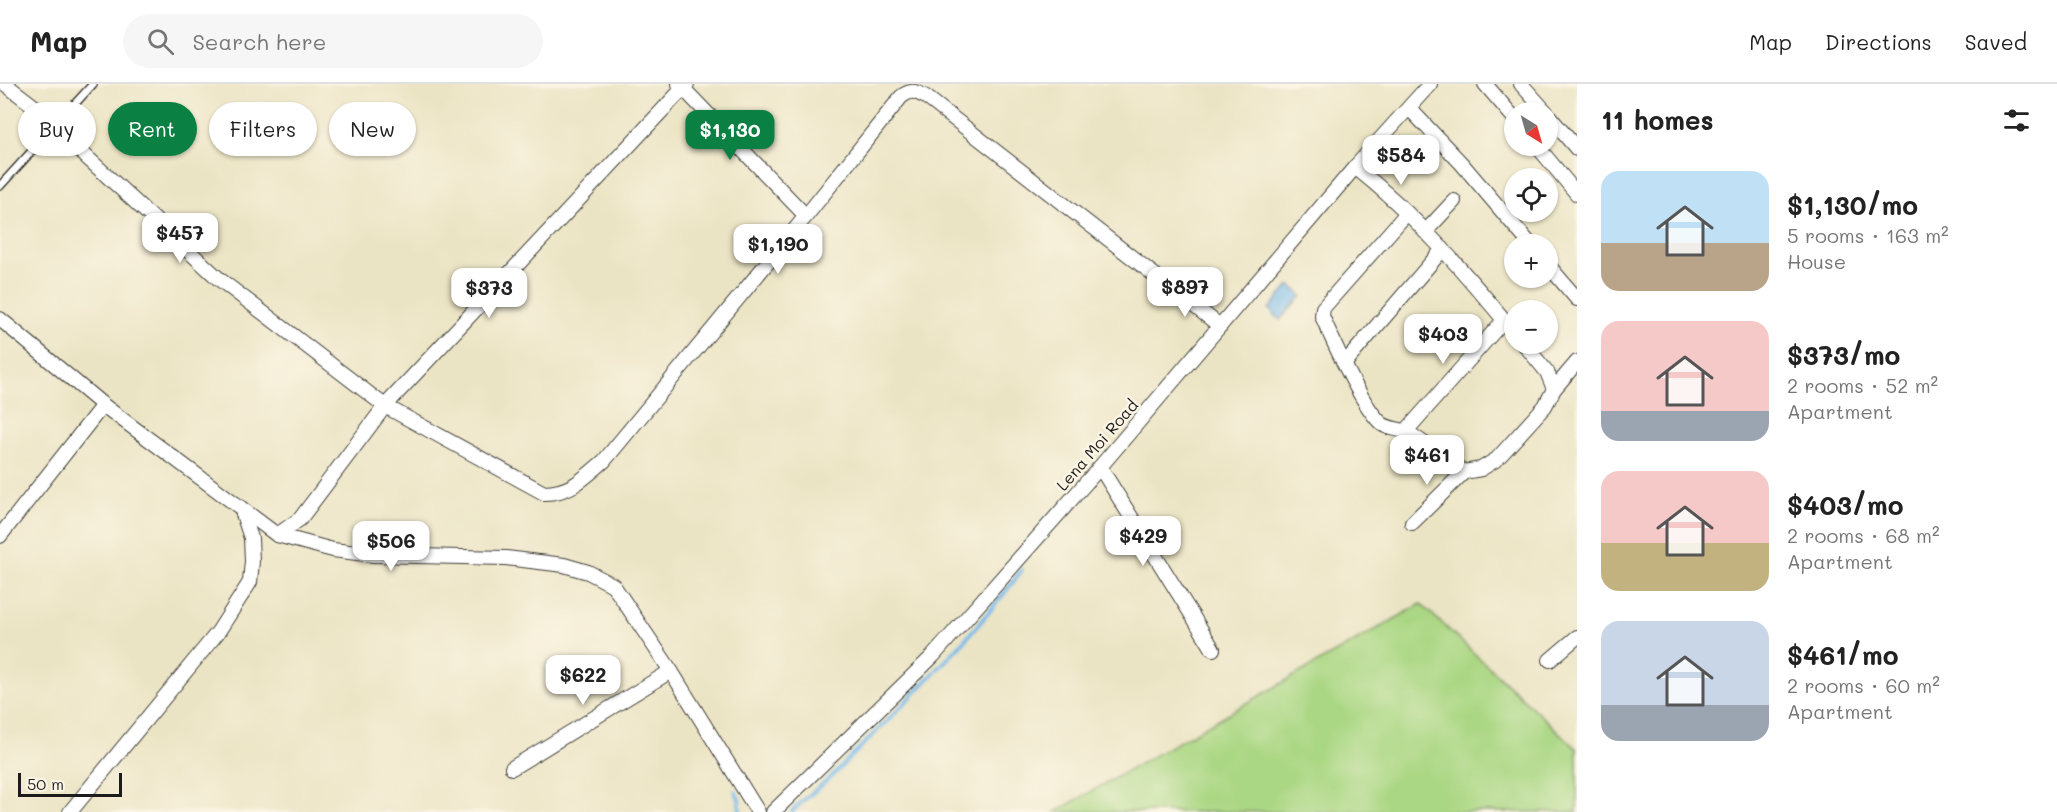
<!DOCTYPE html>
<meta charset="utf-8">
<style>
body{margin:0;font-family:Mali,sans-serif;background:#f6f6f6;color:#222;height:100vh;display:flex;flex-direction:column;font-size:22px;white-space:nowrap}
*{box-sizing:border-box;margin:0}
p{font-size:20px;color:#767676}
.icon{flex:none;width:33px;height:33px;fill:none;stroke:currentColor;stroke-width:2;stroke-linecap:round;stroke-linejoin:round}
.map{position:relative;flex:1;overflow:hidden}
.details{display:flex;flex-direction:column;background:#fff;width:480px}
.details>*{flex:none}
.top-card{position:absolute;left:18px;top:18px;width:570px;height:54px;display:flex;gap:12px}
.needle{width:39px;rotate:143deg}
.buttons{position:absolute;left:1504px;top:18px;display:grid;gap:12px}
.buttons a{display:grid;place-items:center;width:54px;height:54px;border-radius:50%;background:#fff;box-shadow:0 2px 4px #0004;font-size:30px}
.scale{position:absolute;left:18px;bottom:15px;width:104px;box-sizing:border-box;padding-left:6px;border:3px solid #1c1c1c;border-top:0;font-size:16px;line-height:21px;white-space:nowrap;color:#1c1c1c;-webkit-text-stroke:4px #fcf5e5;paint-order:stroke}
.price{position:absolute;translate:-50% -51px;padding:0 14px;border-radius:12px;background:#fff;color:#222;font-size:20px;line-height:39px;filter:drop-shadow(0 2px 3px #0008)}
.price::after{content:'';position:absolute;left:50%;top:36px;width:18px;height:14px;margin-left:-9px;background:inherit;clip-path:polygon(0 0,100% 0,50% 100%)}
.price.current{background:#0b8043;color:#fff}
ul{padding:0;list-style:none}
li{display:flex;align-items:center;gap:18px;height:150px;padding:0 24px}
li span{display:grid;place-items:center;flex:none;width:168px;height:120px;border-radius:18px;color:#555}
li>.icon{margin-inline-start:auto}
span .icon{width:72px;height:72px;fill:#fffc;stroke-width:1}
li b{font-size:26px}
h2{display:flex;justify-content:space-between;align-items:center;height:72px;padding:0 24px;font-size:26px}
.chip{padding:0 21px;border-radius:27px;background:#fff;box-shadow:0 2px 4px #0004;font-size:21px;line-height:54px}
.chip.current{background:#0b8043;color:#fff}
header{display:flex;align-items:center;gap:36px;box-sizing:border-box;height:84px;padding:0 30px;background:#fff;border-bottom:2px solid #e0e0e0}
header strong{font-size:28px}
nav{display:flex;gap:33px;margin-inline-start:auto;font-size:21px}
.search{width:420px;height:54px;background:#f6f6f6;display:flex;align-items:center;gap:15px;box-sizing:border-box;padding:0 21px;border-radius:33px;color:#767676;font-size:22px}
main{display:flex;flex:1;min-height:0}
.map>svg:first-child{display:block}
.green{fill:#aad783;stroke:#637a50;stroke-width:1.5}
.water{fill:#75baec;stroke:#486b84;stroke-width:1.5}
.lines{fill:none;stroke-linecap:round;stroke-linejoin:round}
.stream{stroke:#75baec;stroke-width:4}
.service-casing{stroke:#3b3a35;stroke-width:10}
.minor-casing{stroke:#3b3a35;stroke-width:16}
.service{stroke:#fff;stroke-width:7}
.minor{stroke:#fff;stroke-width:14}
.labels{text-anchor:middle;stroke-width:5;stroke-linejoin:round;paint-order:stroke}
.street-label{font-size:16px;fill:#1c1c1c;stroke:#fcf5e5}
</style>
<header>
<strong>Map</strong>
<div class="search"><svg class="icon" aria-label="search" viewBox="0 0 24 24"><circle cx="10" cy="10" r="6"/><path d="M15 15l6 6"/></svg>Search here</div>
<nav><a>Map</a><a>Directions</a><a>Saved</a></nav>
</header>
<main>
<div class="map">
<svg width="1577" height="728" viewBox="0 0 1577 728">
<rect width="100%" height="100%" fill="#fcf5e5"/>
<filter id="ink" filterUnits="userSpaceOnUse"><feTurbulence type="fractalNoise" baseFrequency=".0167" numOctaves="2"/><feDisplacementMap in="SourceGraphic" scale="12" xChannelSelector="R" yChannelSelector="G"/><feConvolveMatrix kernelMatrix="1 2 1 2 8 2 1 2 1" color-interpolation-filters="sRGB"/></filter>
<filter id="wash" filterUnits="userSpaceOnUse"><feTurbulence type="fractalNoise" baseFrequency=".008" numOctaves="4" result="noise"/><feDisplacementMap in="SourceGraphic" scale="24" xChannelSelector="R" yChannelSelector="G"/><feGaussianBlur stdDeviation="1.35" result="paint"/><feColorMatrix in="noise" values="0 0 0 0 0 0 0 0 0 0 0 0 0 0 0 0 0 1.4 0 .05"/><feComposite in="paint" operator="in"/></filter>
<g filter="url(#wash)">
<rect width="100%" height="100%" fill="#ebe4c4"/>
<path class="green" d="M 1421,520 L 1577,665 L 1577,728 L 1055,728 Z"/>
<path class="water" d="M 1290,201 L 1302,212 L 1280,236 L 1269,225 Z"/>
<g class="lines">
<g class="stream">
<path d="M 735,707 L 739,715 L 740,728"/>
<path d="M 792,728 C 804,713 823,702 836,688 C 900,623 968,560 1022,486"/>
</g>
</g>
</g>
<g filter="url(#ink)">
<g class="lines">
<g class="service-casing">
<path id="service" d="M 0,102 L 93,0"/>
</g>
<g class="minor-casing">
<g id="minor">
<path d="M 5,0 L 39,26 L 55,44 L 219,195 L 385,322 L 544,409 C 571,409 584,394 604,377 L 806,132 L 901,13 C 911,5 915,7 926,13 L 1220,242"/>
<path d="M 679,0 L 806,132"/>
<path d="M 1485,0 L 1515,35"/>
<path d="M 1521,0 L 1546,28"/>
<path d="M 1409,24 L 1462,80 L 1530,160"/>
<path d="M 1548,31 L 1577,65"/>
<path d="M 1537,62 L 1577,110"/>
<path d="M 1355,83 C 1416,131 1466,190 1515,249"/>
<path d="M 1407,129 L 1323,224 L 1322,232 C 1333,257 1363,324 1382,340 C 1391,346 1400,344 1408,349 C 1428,360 1444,377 1464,388"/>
<path d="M 1425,148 L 1454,117"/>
<path d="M 1548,181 L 1577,215"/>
<path d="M 0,235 L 103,321 L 277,451 L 333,466 L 373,471 L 506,474 L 564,481 L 588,488 L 613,501 L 671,587 L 758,728"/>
<path d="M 1345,279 L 1443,165"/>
<path d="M 1554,305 L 1577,278"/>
<path d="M 1406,347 L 1504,236"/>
<path d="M 1100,383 L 1213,565"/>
<path d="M 1412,439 L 1464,388 L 1481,385 L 1497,375 L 1545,322 L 1554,305 L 1547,288 L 1524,260"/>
<path d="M 277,451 L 300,435 L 385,322 L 687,0"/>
<path d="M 0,452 L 103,321"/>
<path d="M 1550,576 L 1577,553"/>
<path d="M 512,684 L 671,587"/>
<path d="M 70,728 L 218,548 L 250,498 L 252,477 L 251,454 L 241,424"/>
<path d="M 773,728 L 933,572 L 1100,383 L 1355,83 L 1430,0"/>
</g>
</g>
<use href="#service" class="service"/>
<use href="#minor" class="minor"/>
</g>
</g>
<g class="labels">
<g class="street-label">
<text transform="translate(1097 361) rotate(-49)" y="6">Lena Moi Road</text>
</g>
</g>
</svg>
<div class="buttons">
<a><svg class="needle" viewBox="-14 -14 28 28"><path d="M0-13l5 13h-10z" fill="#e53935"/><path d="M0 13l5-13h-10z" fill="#767676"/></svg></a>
<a><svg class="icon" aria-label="locate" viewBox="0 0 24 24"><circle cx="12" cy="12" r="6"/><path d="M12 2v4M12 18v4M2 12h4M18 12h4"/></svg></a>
<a>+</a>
<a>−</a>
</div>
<div class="scale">50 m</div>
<b class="price current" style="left:730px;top:77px">$1,130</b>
<b class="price" style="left:1401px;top:102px">$584</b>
<b class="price" style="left:180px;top:180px">$457</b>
<b class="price" style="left:778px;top:191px">$1,190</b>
<b class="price" style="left:1185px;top:234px">$897</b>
<b class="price" style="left:489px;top:235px">$373</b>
<b class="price" style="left:1443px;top:281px">$403</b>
<b class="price" style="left:1427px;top:402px">$461</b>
<b class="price" style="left:1143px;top:483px">$429</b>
<b class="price" style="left:391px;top:488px">$506</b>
<b class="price" style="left:583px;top:622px">$622</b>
<div class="top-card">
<a class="chip">Buy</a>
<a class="chip current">Rent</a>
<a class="chip">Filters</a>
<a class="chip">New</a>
</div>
</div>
<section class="details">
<h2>11 homes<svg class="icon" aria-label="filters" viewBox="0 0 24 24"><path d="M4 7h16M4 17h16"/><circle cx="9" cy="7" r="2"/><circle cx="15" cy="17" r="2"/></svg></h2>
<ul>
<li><span style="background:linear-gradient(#bfe0f5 60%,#b9a48a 0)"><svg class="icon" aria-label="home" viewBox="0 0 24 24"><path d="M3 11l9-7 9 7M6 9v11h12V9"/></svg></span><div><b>$1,130/mo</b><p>5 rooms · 163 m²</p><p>House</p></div></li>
<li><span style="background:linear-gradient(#f6c9c9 75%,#9aa5b1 0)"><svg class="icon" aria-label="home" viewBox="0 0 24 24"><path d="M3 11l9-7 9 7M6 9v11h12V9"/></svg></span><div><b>$373/mo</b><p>2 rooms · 52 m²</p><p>Apartment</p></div></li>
<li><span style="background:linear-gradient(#f6c9c9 60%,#c2b280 0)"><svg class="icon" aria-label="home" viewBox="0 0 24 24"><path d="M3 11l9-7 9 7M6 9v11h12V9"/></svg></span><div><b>$403/mo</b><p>2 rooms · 68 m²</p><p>Apartment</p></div></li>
<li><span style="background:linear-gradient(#c9d6e8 70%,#9aa5b1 0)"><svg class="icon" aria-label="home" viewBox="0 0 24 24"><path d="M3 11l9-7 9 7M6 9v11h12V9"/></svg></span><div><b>$461/mo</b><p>2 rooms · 60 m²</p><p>Apartment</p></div></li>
</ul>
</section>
</main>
